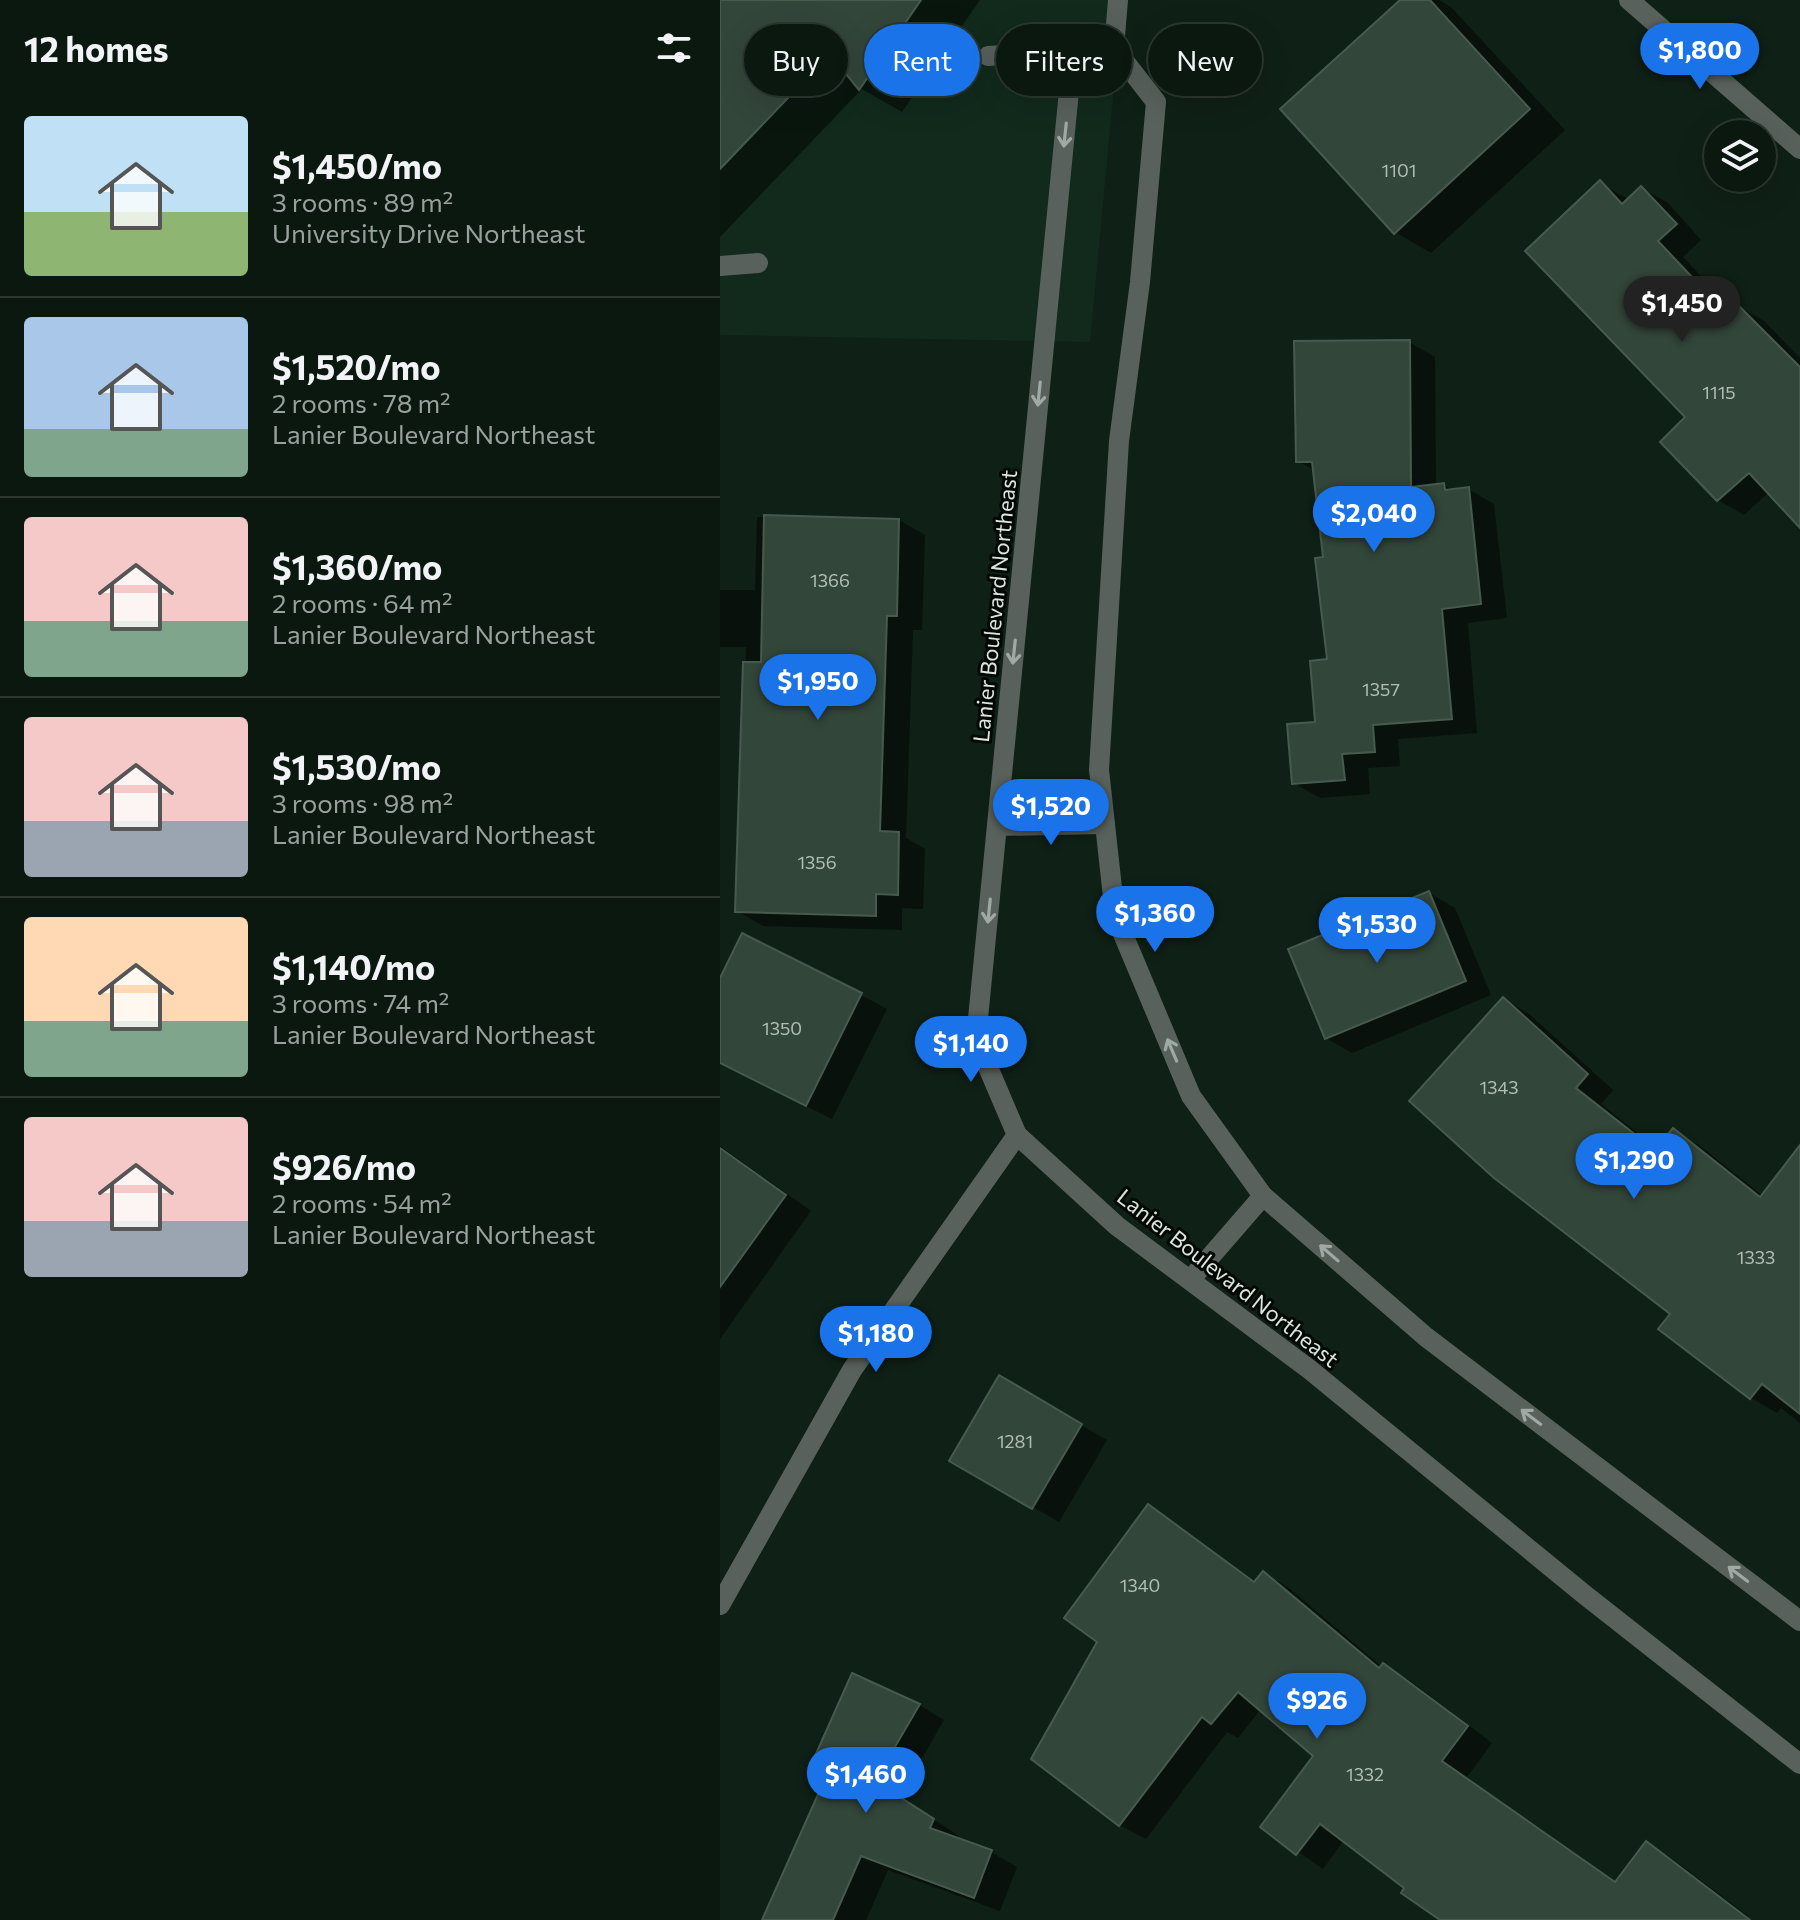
<!DOCTYPE html>
<meta charset="utf-8">
<style>
body{margin:0;font-family:Commissioner,sans-serif;background:#142119;color:#f1f3f6;height:100vh;display:flex;flex-direction:column;font-size:30px;white-space:nowrap}
*{box-sizing:border-box;margin:0}
p{font-size:26px;color:#9aa09f}
.icon{flex:none;width:44px;height:44px;fill:none;stroke:currentColor;stroke-width:2;stroke-linecap:round;stroke-linejoin:round}
.map{position:relative;flex:1;overflow:hidden}
.details{display:flex;flex-direction:column;background:#0b1810;width:720px}
.details>*{flex:none}
.hud{position:absolute;left:24px;top:24px;width:760px;height:72px;display:flex;gap:16px}
.fabs{position:absolute;left:984px;top:120px;display:grid;gap:16px}
.fabs a{display:grid;place-items:center;width:72px;height:72px;border-radius:50%;background:#0b1810;box-shadow:0 8px 32px #0002,0 0 0 2px #2b3730;font-size:40px}
.price{position:absolute;translate:-50% -68px;padding:0 18px;border-radius:28px;background:#1a73e8;color:#fff;font-size:26px;line-height:52px;filter:drop-shadow(0 2px 4px #0008)}
.price::after{content:'';position:absolute;left:50%;top:48px;width:24px;height:18px;margin-left:-12px;background:inherit;clip-path:polygon(0 0,100% 0,50% 100%)}
.price.current{background:#222;color:#fff}
ul{padding:0;list-style:none}
li{display:flex;align-items:center;gap:24px;height:200px;padding:0 24px}
li+li{border-top:2px solid #2b3730}
li span{display:grid;place-items:center;flex:none;width:224px;height:160px;border-radius:8px;color:#555}
li>.icon{margin-inline-start:auto}
span .icon{width:96px;height:96px;fill:#fffc;stroke-width:1}
li b{font-size:34px}
h2{display:flex;justify-content:space-between;align-items:center;height:96px;padding:0 24px;font-size:34px}
.chip{padding:0 28px;border-radius:36px;background:#0b1810;box-shadow:0 8px 32px #0002,0 0 0 2px #2b3730;font-size:28px;line-height:72px}
.chip.current{background:#1a73e8;color:#fff}
main{display:flex;flex:1;min-height:0}
.map>svg:first-child{display:block}
.built{fill:#112a1c}
.shadow{fill:#0007}
.building{fill:#33463a;stroke:#475a4e;stroke-width:2}
.lines{fill:none;stroke-linecap:round;stroke-linejoin:round}
.lane{stroke:#59615c;stroke-width:20}
.street{stroke:#59615c;stroke-width:20}
.oneway{stroke:#a0aaa4}
.labels{text-anchor:middle;stroke-width:6;stroke-linejoin:round;paint-order:stroke}
.number-label{font-size:18px;fill:#b1beb6}
.street-label{font-size:22px;fill:#dbe6df;stroke:#030805}
</style>
<main>
<section class="details">
<h2>12 homes<svg class="icon" aria-label="filters" viewBox="0 0 24 24"><path d="M4 7h16M4 17h16"/><circle cx="9" cy="7" r="2"/><circle cx="15" cy="17" r="2"/></svg></h2>
<ul>
<li><span style="background:linear-gradient(#bfe0f5 60%,#8fb573 0)"><svg class="icon" aria-label="home" viewBox="0 0 24 24"><path d="M3 11l9-7 9 7M6 9v11h12V9"/></svg></span><div><b>$1,450/mo</b><p>3 rooms · 89 m²</p><p>University Drive Northeast</p></div></li>
<li><span style="background:linear-gradient(#a9c7e8 70%,#7fa58c 0)"><svg class="icon" aria-label="home" viewBox="0 0 24 24"><path d="M3 11l9-7 9 7M6 9v11h12V9"/></svg></span><div><b>$1,520/mo</b><p>2 rooms · 78 m²</p><p>Lanier Boulevard Northeast</p></div></li>
<li><span style="background:linear-gradient(#f6c9c9 65%,#7fa58c 0)"><svg class="icon" aria-label="home" viewBox="0 0 24 24"><path d="M3 11l9-7 9 7M6 9v11h12V9"/></svg></span><div><b>$1,360/mo</b><p>2 rooms · 64 m²</p><p>Lanier Boulevard Northeast</p></div></li>
<li><span style="background:linear-gradient(#f6c9c9 65%,#9aa5b1 0)"><svg class="icon" aria-label="home" viewBox="0 0 24 24"><path d="M3 11l9-7 9 7M6 9v11h12V9"/></svg></span><div><b>$1,530/mo</b><p>3 rooms · 98 m²</p><p>Lanier Boulevard Northeast</p></div></li>
<li><span style="background:linear-gradient(#ffd9b3 65%,#7fa58c 0)"><svg class="icon" aria-label="home" viewBox="0 0 24 24"><path d="M3 11l9-7 9 7M6 9v11h12V9"/></svg></span><div><b>$1,140/mo</b><p>3 rooms · 74 m²</p><p>Lanier Boulevard Northeast</p></div></li>
<li><span style="background:linear-gradient(#f6c9c9 65%,#9aa5b1 0)"><svg class="icon" aria-label="home" viewBox="0 0 24 24"><path d="M3 11l9-7 9 7M6 9v11h12V9"/></svg></span><div><b>$926/mo</b><p>2 rooms · 54 m²</p><p>Lanier Boulevard Northeast</p></div></li>
</ul>
</section>
<div class="map">
<svg width="1080" height="1920" viewBox="0 0 1080 1920">
<rect width="100%" height="100%" fill="#0f2016"/>
<path class="built" d="M 0,0 L 402,0 L 370,342 L 0,335 Z"/>
<g class="shadow">
<path d="M 0,0 L 260,0 L 182,112 L 142,89 L 0,237 Z"/>
<path d="M 683,0 L 719,0 L 732,8 L 845,130 L 711,253 L 675,232 Z"/>
<path d="M 880,183 L 909,200 L 922,188 L 948,203 L 981,240 L 963,257 L 1013,310 L 1018,306 L 1044,321 L 1080,358 L 1080,525 L 1049,492 L 1024,515 L 998,500 Z"/>
<path d="M 689,342 L 715,357 L 716,486 L 724,485 L 734,491 L 748,489 L 774,504 L 787,618 L 748,623 L 757,733 L 678,739 L 680,766 L 648,768 L 650,794 L 600,798 L 574,783 L 598,724 L 610,661 L 605,559 L 595,471 L 578,461 Z"/>
<path d="M 37,517 L 179,520 L 205,535 L 202,630 L 193,630 L 186,838 L 205,849 L 203,909 L 182,908 L 182,930 L 43,926 L 17,911 L 26,647 L 0,647 L 0,590 L 35,590 Z"/>
<path d="M 709,893 L 735,908 L 771,995 L 632,1053 L 606,1038 Z"/>
<path d="M 0,982 L 141,995 L 167,1009 L 112,1119 L 0,1063 Z"/>
<path d="M 784,999 L 809,1014 L 893,1090 L 881,1104 L 938,1149 L 953,1131 L 979,1145 L 1043,1196 L 1080,1185 L 1080,1423 L 1061,1408 L 1057,1413 L 1031,1398 L 941,1328 L 952,1314 Z"/>
<path d="M 0,1146 L 91,1211 L 0,1339 Z"/>
<path d="M 279,1378 L 387,1440 L 339,1522 L 232,1460 Z"/>
<path d="M 429,1507 L 536,1582 L 544,1573 L 569,1588 L 662,1667 L 689,1680 L 772,1743 L 747,1777 L 897,1883 L 927,1844 L 953,1859 L 1028,1916 L 1025,1920 L 724,1920 L 624,1840 L 603,1869 L 543,1827 L 596,1756 L 541,1709 L 518,1738 L 507,1732 L 426,1839 L 400,1825 L 314,1759 L 379,1641 Z"/>
<path d="M 199,1705 L 224,1720 L 180,1797 L 239,1836 L 237,1840 L 271,1852 L 297,1867 L 280,1911 L 168,1870 L 146,1920 L 44,1920 L 110,1774 L 93,1764 Z"/>
</g>
<g class="building">
<path d="M 0,0 L 201,0 L 139,90 L 110,54 L 0,169 Z"/>
<path d="M 680,0 L 710,0 L 810,109 L 674,234 L 560,109 Z"/>
<path d="M 880,180 L 902,204 L 921,186 L 957,224 L 938,241 L 1007,314 L 1017,304 L 1080,367 L 1080,528 L 1029,473 L 997,501 L 940,442 L 965,417 L 805,251 Z"/>
<path d="M 690,340 L 691,487 L 724,483 L 725,490 L 749,487 L 761,604 L 722,609 L 732,719 L 653,725 L 655,752 L 622,754 L 625,780 L 572,784 L 567,724 L 595,722 L 590,661 L 607,659 L 595,558 L 603,557 L 592,462 L 576,462 L 574,341 Z"/>
<path d="M 44,515 L 179,519 L 177,616 L 167,616 L 160,831 L 179,832 L 178,895 L 156,894 L 156,916 L 15,912 L 23,662 L 41,662 Z"/>
<path d="M 709,891 L 746,981 L 605,1039 L 568,949 Z"/>
<path d="M 22,933 L 142,993 L 86,1106 L 0,1063 L 0,978 Z"/>
<path d="M 783,997 L 868,1074 L 856,1088 L 935,1150 L 953,1128 L 1040,1197 L 1080,1145 L 1080,1414 L 1042,1384 L 1030,1399 L 938,1329 L 950,1314 L 774,1178 L 689,1101 Z"/>
<path d="M 0,1148 L 66,1195 L 0,1287 Z"/>
<path d="M 279,1375 L 362,1424 L 312,1509 L 229,1461 Z"/>
<path d="M 428,1504 L 534,1582 L 543,1571 L 659,1668 L 663,1663 L 748,1726 L 722,1761 L 895,1882 L 926,1841 L 1030,1920 L 720,1920 L 681,1893 L 684,1888 L 600,1824 L 576,1855 L 540,1827 L 593,1756 L 518,1692 L 491,1724 L 482,1717 L 399,1826 L 311,1759 L 377,1642 L 344,1618 Z"/>
<path d="M 132,1673 L 200,1704 L 155,1781 L 214,1819 L 210,1828 L 272,1850 L 254,1898 L 141,1856 L 113,1920 L 42,1920 L 108,1772 L 91,1765 Z"/>
</g>
<g class="lines">
<g class="lane">
<path d="M 268,56 L 394,48"/>
<path d="M 0,266 L 38,263"/>
</g>
<g class="street">
<path d="M 398,0 L 394,48 L 349,91 L 256,1039 L 297,1135 L 397,1226 L 589,1369 L 865,1595 L 1080,1764"/>
<path d="M 909,0 L 1080,149"/>
<path d="M 394,48 L 436,102 L 420,282 L 399,441 L 379,770 L 395,915 L 471,1096 L 543,1196 L 706,1337 L 1080,1621"/>
<path d="M 277,826 L 385,824"/>
<path d="M 471,1279 L 543,1196"/>
<path d="M 0,1605 L 132,1370 L 297,1135"/>
</g>
</g>
<defs><path id="oneway-shaft" d="M-6 0H5M1.5-3L5.5 0L1.5 3" fill="none" stroke-width="1.6" stroke-linecap="round" stroke-linejoin="round" transform="scale(2)"/></defs>
<g class="oneway">
<use href="#oneway-shaft" transform="translate(345 135) rotate(96)"/>
<use href="#oneway-shaft" transform="translate(319 394) rotate(96)"/>
<use href="#oneway-shaft" transform="translate(294 652) rotate(96)"/>
<use href="#oneway-shaft" transform="translate(269 911) rotate(96)"/>
<use href="#oneway-shaft" transform="translate(452 1050) rotate(-113)"/>
<use href="#oneway-shaft" transform="translate(609 1253) rotate(-139)"/>
<use href="#oneway-shaft" transform="translate(811 1417) rotate(-143)"/>
<use href="#oneway-shaft" transform="translate(1018 1574) rotate(-143)"/>
</g>
<g class="labels">
<g class="number-label">
<text x="679" y="177">1101</text>
<text x="999" y="399">1115</text>
<text x="110" y="587">1366</text>
<text x="661" y="696">1357</text>
<text x="97" y="869">1356</text>
<text x="62" y="1035">1350</text>
<text x="779" y="1094">1343</text>
<text x="1036" y="1264">1333</text>
<text x="295" y="1448">1281</text>
<text x="420" y="1592">1340</text>
<text x="645" y="1781">1332</text>
</g>
<g class="street-label">
<text transform="translate(275 606) rotate(-84)" y="8">Lanier Boulevard Northeast</text>
<text transform="translate(508 1278) rotate(38)" y="8">Lanier Boulevard Northeast</text>
</g>
</g>
</svg>
<div class="fabs">
<a><svg class="icon" aria-label="layers" viewBox="0 0 24 24"><path d="M12 4l9 5-9 5-9-5zM3 14l9 5 9-5"/></svg></a>
</div>
<b class="price" style="left:980px;top:91px">$1,800</b>
<b class="price current" style="left:962px;top:344px">$1,450</b>
<b class="price" style="left:654px;top:554px">$2,040</b>
<b class="price" style="left:98px;top:722px">$1,950</b>
<b class="price" style="left:331px;top:847px">$1,520</b>
<b class="price" style="left:435px;top:954px">$1,360</b>
<b class="price" style="left:657px;top:965px">$1,530</b>
<b class="price" style="left:251px;top:1084px">$1,140</b>
<b class="price" style="left:914px;top:1201px">$1,290</b>
<b class="price" style="left:156px;top:1374px">$1,180</b>
<b class="price" style="left:597px;top:1741px">$926</b>
<b class="price" style="left:146px;top:1815px">$1,460</b>
<div class="hud">
<a class="chip">Buy</a>
<a class="chip current">Rent</a>
<a class="chip">Filters</a>
<a class="chip">New</a>
</div>
</div>
</main>
